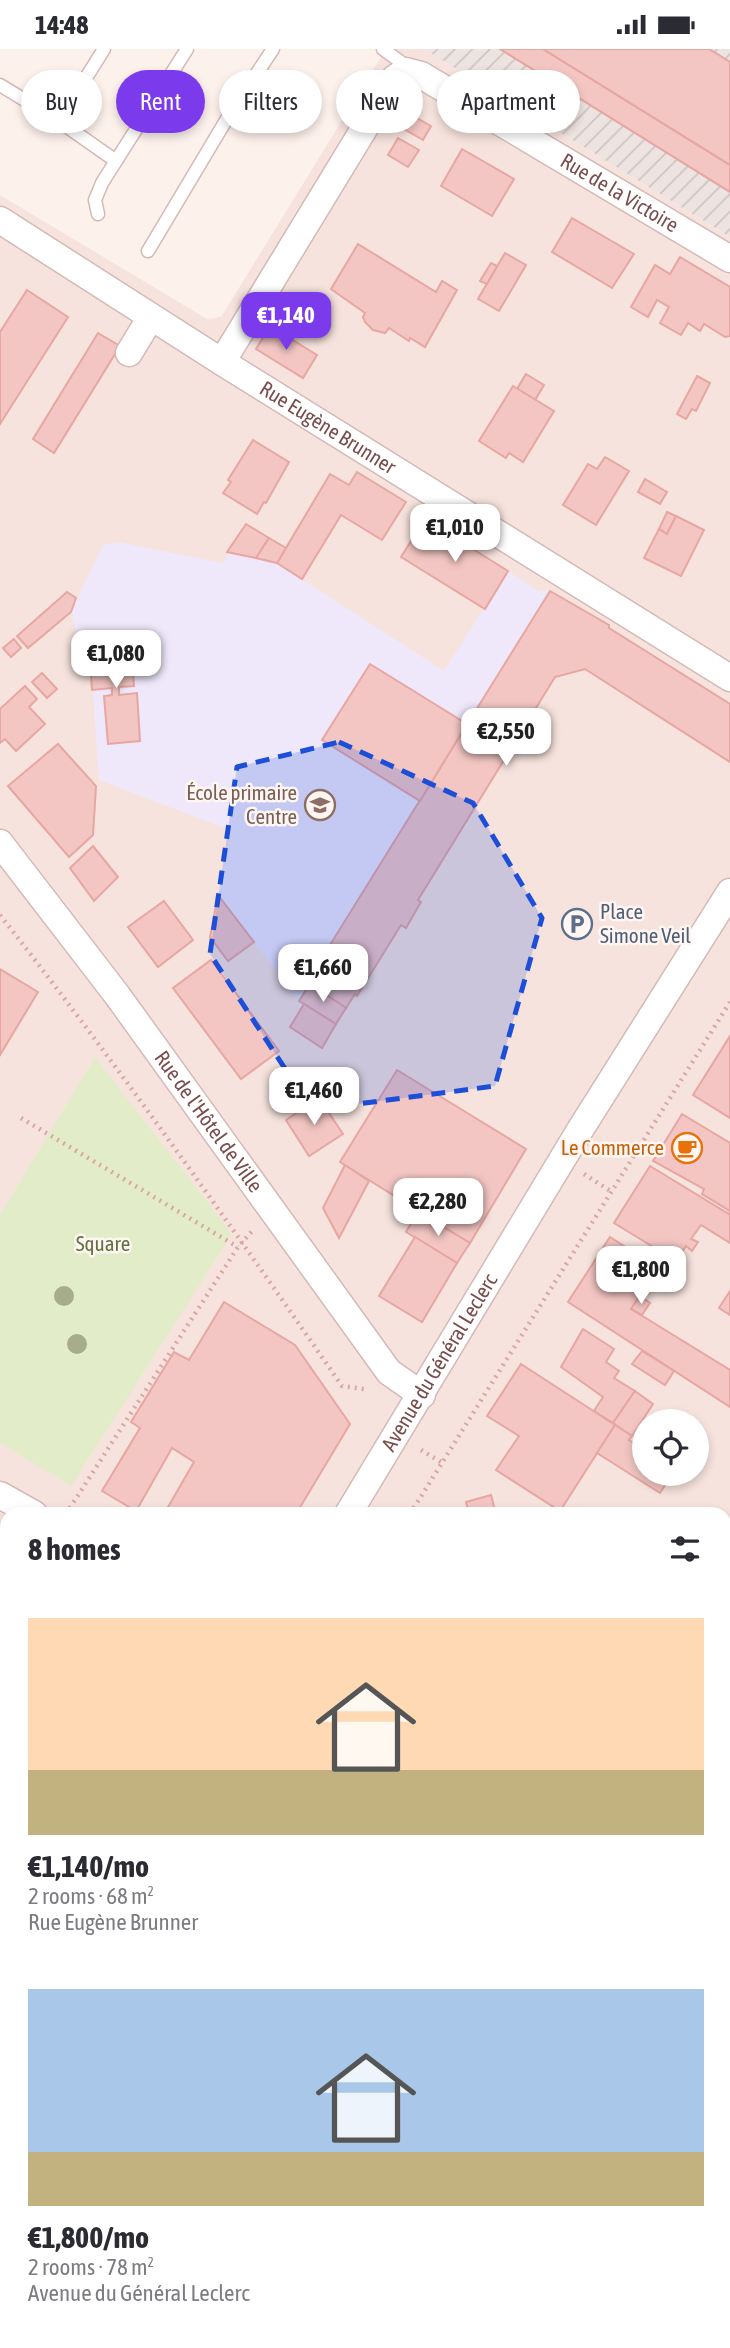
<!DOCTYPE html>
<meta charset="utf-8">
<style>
body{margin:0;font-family:"Asap Condensed",sans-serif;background:#f7f7f7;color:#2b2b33;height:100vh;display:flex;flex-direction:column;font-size:26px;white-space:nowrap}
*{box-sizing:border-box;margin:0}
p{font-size:23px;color:#7c7c81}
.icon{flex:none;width:38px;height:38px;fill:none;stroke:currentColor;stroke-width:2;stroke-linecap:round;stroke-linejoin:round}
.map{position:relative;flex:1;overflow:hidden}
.panel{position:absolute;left:0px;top:1458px;width:732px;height:842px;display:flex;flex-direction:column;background:#fff;border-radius:21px 21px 0 0;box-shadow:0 4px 10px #0003}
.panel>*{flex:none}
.banner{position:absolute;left:21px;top:21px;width:690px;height:63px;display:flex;gap:14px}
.fabs{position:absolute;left:632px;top:1360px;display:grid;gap:14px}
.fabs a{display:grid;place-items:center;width:77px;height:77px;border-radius:50%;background:#fff;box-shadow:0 4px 10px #0003;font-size:35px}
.price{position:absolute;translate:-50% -60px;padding:0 16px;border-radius:14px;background:#fff;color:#222;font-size:23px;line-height:46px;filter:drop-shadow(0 2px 4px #0008)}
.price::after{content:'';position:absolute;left:50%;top:42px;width:21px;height:16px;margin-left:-10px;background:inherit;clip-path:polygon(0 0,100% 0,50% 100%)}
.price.on{background:#7c3aed;color:#fff}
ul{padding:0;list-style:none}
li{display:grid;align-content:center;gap:14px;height:371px;padding:0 28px}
li span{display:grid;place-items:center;height:217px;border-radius:0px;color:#555}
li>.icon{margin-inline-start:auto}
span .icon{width:126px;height:126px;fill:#fffc;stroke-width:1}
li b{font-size:30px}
h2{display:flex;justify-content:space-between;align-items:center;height:84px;padding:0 28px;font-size:30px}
.chip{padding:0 24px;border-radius:32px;background:#fff;box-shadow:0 4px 10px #0003;font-size:24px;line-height:63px}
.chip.on{background:#7c3aed;color:#fff}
.status{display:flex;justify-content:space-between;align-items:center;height:49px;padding:0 35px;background:#fff;direction:ltr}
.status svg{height:19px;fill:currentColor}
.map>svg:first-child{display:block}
.residential{fill:#f7e3dd;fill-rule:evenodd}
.industrial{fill:url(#industrial-furrows)}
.education{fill:#eee8fa}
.park{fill:#e3ecc9}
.building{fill:#f3c6c3;stroke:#e7a6a2;stroke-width:2}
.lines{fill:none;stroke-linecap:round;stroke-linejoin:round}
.lane-casing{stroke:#d5b9b6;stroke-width:15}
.street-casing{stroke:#d5b9b6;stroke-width:29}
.primary-casing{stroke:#dacdcd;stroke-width:41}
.path{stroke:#d9a8a5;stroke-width:4.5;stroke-dasharray:2 5;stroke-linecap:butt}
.lane{stroke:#fff;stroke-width:12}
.street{stroke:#fff;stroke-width:26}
.primary{stroke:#fcbfa4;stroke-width:38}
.tree{fill:#a6ac8c}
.marked{fill:#1d4ed8;fill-opacity:0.2;stroke:#1d4ed8;stroke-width:5;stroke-dasharray:14 9;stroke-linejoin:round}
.labels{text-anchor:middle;stroke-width:5;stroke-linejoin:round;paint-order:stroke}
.street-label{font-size:21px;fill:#7a4e4d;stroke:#fff6f3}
.education-label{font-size:21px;fill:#785e54;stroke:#fff6f3;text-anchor:end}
.service-label{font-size:21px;fill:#4e5e75;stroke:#fff6f3;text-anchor:start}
.food-label{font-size:21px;fill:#c56008;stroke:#fff6f3;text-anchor:end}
.park-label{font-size:21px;fill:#5f733e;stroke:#fff6f3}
</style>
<div class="status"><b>14:48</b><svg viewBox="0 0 49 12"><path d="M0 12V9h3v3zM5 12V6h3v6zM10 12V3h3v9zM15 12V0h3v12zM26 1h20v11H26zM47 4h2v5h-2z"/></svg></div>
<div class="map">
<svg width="730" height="2299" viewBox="0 0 730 2299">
<defs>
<pattern id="industrial-furrows" width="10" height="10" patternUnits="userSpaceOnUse" patternTransform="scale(1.75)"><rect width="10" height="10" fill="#ede3e1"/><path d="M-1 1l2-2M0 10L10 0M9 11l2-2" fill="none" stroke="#cfc4c3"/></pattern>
</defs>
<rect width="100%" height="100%" fill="#fdf1ec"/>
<path class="residential" d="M 386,0 L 424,0 L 730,188 L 730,2299 L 0,2299 L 0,146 L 207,270 L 221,268 ZM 644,1372 L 696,1372 L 696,1424 L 644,1424 ZM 7,1465 L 724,1465 L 724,2292 L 7,2292 Z"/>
<path class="industrial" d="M 424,0 L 730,0 L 730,188 Z"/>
<path class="education" d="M 119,493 L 222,514 L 230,503 L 277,514 L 444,622 L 508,522 L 538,542 L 550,542 L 588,566 L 590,564 L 609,576 L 609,579 L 730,655 L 730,713 L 585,620 L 555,628 L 418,850 L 421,853 L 406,879 L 401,877 L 357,947 L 299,952 L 218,846 L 230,781 L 99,731 L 93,644 L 71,563 L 103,496 Z"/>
<path class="park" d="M 95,1008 L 232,1185 L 71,1437 L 0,1394 L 0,1166 Z"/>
<g class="building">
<path d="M 500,0 L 543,0 L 730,116 L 730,143 Z"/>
<path d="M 543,0 L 709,0 L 730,13 L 730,116 Z"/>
<path d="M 410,65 L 431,77 L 423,91 L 402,79 Z"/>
<path d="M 398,89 L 419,101 L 408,118 L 388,106 Z"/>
<path d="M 462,100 L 514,130 L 492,167 L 441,137 Z"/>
<path d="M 572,169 L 634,205 L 612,239 L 552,203 Z"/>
<path d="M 358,195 L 436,243 L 442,232 L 457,241 L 425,298 L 410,289 L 409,292 L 389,279 L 385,284 L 373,281 L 365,273 L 363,268 L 365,264 L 331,240 Z"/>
<path d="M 505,204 L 526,216 L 499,262 L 478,250 Z"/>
<path d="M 680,208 L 730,238 L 730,287 L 725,288 L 704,275 L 700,282 L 688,274 L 681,286 L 660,274 L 669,258 L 657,251 L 648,268 L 631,258 L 655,216 L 670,225 Z"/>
<path d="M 491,214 L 497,217 L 487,235 L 480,232 Z"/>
<path d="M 27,241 L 68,268 L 0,375 L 0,283 Z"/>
<path d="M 270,277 L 317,306 L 303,329 L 256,300 Z"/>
<path d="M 98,284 L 120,297 L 54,404 L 33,390 Z"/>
<path d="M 526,325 L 544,336 L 535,351 L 517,340 Z"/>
<path d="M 697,327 L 710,334 L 696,362 L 692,360 L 686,370 L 677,365 Z"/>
<path d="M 513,337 L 554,362 L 523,413 L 509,404 L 506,409 L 479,392 Z"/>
<path d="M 253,391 L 289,413 L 266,454 L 264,453 L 257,465 L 223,444 L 231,433 L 228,431 Z"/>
<path d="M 605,408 L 629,422 L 596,476 L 563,456 L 588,415 L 597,420 Z"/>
<path d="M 357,423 L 406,453 L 382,491 L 341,466 L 302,530 L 277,514 L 330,425 L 349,436 Z"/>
<path d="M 645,430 L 667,443 L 660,455 L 638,443 Z"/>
<path d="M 667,463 L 676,467 L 667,485 L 659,480 Z"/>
<path d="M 676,467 L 704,481 L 681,527 L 644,509 L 659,480 L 667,485 Z"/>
<path d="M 425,470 L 508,522 L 485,560 L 401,508 Z"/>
<path d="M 246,475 L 269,489 L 256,509 L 227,503 Z"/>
<path d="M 269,489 L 286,499 L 277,514 L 256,509 Z"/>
<path d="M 550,542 L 609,576 L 609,579 L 730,655 L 730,713 L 585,620 L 555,628 L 418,851 L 421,853 L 406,879 L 401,876 L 357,947 L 355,945 L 346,959 L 310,935 L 318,923 L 315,920 Z"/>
<path d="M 67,543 L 76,549 L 71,563 L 28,599 L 17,587 Z"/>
<path d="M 14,590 L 21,599 L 11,608 L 3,599 Z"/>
<path d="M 131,593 L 134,637 L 119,638 L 119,646 L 137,644 L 140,692 L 108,695 L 104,647 L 112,646 L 112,639 L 92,641 L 89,596 Z"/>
<path d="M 370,615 L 467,675 L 420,752 L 322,691 Z"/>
<path d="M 42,624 L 57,640 L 47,649 L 32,633 Z"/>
<path d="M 25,637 L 37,650 L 29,658 L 45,675 L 16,702 L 5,690 L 0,694 L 0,660 Z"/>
<path d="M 58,695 L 96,737 L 93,786 L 69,808 L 8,737 Z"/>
<path d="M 93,797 L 118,828 L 94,852 L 70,819 Z"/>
<path d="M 218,846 L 254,893 L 228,912 L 210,888 Z"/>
<path d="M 164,852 L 193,891 L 158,918 L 128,878 Z"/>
<path d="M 211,911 L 279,1002 L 241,1030 L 173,939 Z"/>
<path d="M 0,920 L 38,943 L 0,1006 Z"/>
<path d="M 310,935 L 346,959 L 336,975 L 299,952 Z"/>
<path d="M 304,955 L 336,975 L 322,999 L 290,978 Z"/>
<path d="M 730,987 L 730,1069 L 693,1046 Z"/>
<path d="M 397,1021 L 526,1100 L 470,1194 L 340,1113 Z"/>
<path d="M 319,1049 L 343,1085 L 309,1107 L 286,1071 Z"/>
<path d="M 682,1065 L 730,1094 L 730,1162 L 702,1145 L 704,1140 L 653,1112 Z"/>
<path d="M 345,1116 L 369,1132 L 339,1189 L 323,1159 Z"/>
<path d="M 650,1117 L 729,1165 L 730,1163 L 730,1194 L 701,1176 L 691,1190 L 698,1193 L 692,1202 L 686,1197 L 676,1212 L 614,1174 Z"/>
<path d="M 418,1163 L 470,1194 L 457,1214 L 406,1183 Z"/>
<path d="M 415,1188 L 457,1214 L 422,1273 L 379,1247 Z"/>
<path d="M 610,1188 L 658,1219 L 631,1260 L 730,1321 L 730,1358 L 568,1253 Z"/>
<path d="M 730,1242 L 730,1266 L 719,1259 Z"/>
<path d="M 640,1247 L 650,1254 L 642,1266 L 631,1260 Z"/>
<path d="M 224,1253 L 295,1296 L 350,1375 L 296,1465 L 164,1465 L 194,1413 L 172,1399 L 136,1462 L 102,1442 L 140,1379 L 131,1373 L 174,1303 L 189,1311 Z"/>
<path d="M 583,1280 L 614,1300 L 606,1313 L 619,1322 L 614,1329 L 635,1342 L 613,1374 L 594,1362 L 603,1348 L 561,1318 Z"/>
<path d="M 642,1302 L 674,1322 L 665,1336 L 632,1315 Z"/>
<path d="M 521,1315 L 615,1376 L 560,1462 L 496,1421 L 519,1387 L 487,1367 Z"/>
<path d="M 635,1342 L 653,1355 L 632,1387 L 613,1374 Z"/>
<path d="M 615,1376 L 632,1387 L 629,1391 L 644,1401 L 644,1424 L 673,1424 L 660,1444 L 597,1404 Z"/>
<path d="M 491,1446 L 496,1465 L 469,1465 L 466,1453 Z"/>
<path d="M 724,1516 L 730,1520 L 730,1538 L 724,1545 Z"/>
<path d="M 7,1552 L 7,1611 L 0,1623 L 0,1564 Z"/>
<path d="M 730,1697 L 730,1712 L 724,1707 Z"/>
<path d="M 7,1701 L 7,1754 L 4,1759 L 0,1757 L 0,1713 Z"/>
<path d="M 7,1828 L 7,1863 L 0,1858 L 0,1839 Z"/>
<path d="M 7,1900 L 7,1944 L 0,1940 L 0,1912 Z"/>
<path d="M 3,2184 L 7,2186 L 7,2204 L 0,2201 Z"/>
<path d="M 0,2201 L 7,2204 L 7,2278 L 4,2283 L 0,2282 Z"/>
<path d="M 724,2210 L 730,2213 L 730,2299 L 634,2299 L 637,2292 L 724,2292 Z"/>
<path d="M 0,2282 L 7,2285 L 7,2292 L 26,2292 L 37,2297 L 36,2299 L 0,2299 Z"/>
<path d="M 420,2292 L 432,2292 L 453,2299 L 417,2299 Z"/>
<path d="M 470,2292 L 481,2292 L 479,2299 L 467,2299 Z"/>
<path d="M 481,2292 L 510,2292 L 507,2299 L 479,2299 Z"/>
<path d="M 510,2292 L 568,2292 L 587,2299 L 507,2299 Z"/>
<path d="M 47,2293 L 62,2299 L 44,2299 Z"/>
</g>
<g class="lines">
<g class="lane-casing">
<g id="lane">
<path d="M 383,0 L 410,20"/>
<path d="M 0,36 L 59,72 L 116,112"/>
<path d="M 59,72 L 104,0"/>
<path d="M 98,165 L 95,151 L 102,134 L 187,0"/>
<path d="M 148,202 L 228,68 L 273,0"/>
<path d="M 724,2106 L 730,2106"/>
</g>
</g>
<g class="street-casing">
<g id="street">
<path id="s1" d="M 0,171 L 222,313 L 730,629"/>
<path d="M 129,304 L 151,268"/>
<path id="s2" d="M 222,313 L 395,29 L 406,22 L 421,26 L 730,210"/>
<path id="s3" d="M 0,794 L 117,946 L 389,1323 L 422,1346"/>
<path d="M 0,1446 L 34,1465"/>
<path id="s4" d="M 348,1465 L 580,1081 L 730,843"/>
<path d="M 724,1798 L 730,1792"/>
</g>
</g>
<g class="primary-casing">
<g id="primary">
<path d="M 724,1957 L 730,1958"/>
<path d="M 724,1999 L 730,2000"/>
<path d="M 0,2064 L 7,2055"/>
<path d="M 0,2120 L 7,2109"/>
</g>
</g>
<g class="path">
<path d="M 0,866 C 120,1019 232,1178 342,1337 L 364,1340"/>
<path d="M 21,1069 L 238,1198"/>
<path d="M 584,1125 L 612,1143"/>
<path d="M 421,1401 L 441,1413"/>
<path d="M 66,1465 L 238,1198 L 252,1182"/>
<path d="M 410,1465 L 730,953"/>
</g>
<use href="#lane" class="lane"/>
<use href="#street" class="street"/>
<use href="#primary" class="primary"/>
</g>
<g class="tree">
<circle cx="64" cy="1247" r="10"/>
<circle cx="77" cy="1295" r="10"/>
</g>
<path class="marked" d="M 339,693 L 473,754 L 542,869 L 495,1037 L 312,1061 L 210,905 L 237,718 Z"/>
<defs>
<g id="school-ring" transform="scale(1.575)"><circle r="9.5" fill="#fff6f3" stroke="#8d6e63" stroke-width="1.5"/><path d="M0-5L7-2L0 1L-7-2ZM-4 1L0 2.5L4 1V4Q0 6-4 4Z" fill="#8d6e63"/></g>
<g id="parking-ring" transform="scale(1.575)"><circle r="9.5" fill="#fff6f3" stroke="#5c6f8a" stroke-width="1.5"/><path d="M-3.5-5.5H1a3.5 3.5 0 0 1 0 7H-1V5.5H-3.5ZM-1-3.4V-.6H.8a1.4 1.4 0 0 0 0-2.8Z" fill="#5c6f8a"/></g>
<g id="cafe-ring" transform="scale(1.575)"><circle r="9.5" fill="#fff6f3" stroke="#e8710a" stroke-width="1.5"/><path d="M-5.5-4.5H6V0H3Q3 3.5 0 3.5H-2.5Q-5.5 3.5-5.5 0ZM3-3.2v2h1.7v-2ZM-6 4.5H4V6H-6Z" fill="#e8710a"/></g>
</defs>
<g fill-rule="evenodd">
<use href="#school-ring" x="320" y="756"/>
<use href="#parking-ring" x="577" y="875"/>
<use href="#cafe-ring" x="687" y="1099"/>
</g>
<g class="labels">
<g class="street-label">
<text dy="7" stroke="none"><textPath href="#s2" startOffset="592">Rue de la Victoire</textPath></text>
<text dy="7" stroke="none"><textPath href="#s1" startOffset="388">Rue Eugène Brunner</textPath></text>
<text dy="7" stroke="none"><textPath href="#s3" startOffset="348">Rue de l'Hôtel de Ville</textPath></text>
<text dy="7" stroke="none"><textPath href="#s4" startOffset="177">Avenue du Général Leclerc</textPath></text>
</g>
<g class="education-label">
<text x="297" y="751">École primaire<tspan x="297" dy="24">Centre</tspan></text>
</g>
<g class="service-label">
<text x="600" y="870">Place<tspan x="600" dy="24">Simone Veil</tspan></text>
</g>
<g class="food-label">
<text x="664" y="1106">Le Commerce</text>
</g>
<g class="park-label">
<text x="103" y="1202">Square</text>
</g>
</g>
</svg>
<div class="fabs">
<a><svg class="icon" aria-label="locate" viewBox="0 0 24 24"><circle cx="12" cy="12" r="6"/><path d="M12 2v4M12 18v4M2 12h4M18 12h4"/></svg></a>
</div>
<b class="price on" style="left:286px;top:303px">€1,140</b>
<b class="price" style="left:455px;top:515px">€1,010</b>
<b class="price" style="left:116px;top:641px">€1,080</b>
<b class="price" style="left:506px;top:719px">€2,550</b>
<b class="price" style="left:323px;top:955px">€1,660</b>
<b class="price" style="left:314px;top:1078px">€1,460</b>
<b class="price" style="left:438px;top:1189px">€2,280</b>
<b class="price" style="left:641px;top:1257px">€1,800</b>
<div class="banner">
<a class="chip">Buy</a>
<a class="chip on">Rent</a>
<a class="chip">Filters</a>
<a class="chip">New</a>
<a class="chip">Apartment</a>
</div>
<section class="panel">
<h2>8 homes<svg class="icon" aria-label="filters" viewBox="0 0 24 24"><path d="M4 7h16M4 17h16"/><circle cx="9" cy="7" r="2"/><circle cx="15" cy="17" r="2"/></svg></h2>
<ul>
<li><span style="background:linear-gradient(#ffd9b3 70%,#c2b280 0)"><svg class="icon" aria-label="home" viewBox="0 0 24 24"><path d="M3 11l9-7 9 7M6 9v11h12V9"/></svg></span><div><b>€1,140/mo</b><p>2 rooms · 68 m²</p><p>Rue Eugène Brunner</p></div></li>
<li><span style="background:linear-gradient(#a9c7e8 75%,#c2b280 0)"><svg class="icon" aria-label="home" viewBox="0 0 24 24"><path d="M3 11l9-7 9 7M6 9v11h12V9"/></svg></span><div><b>€1,800/mo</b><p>2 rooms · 78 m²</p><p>Avenue du Général Leclerc</p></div></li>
</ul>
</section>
</div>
